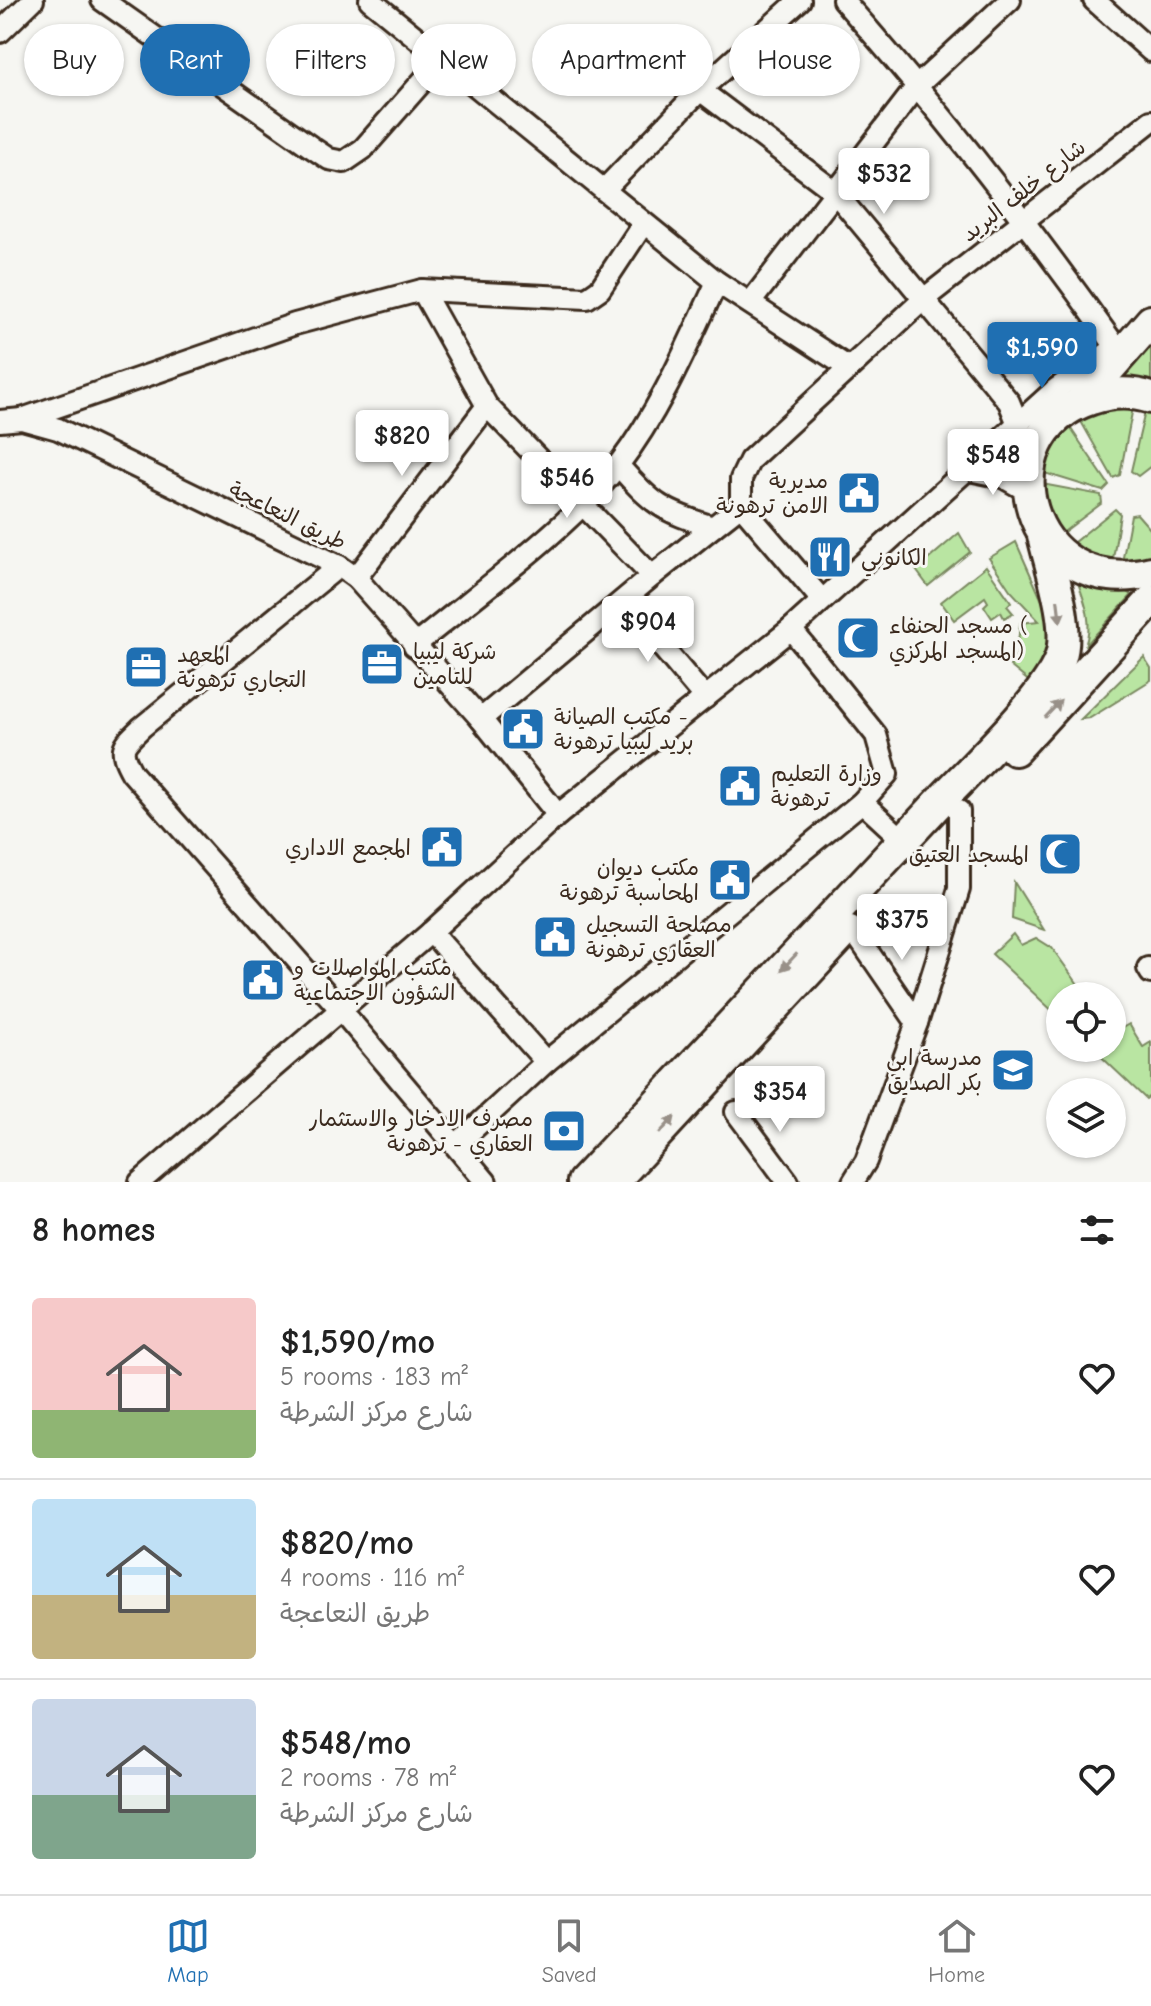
<!DOCTYPE html>
<meta charset="utf-8">
<style>
body{margin:0;font-family:"Comic Neue","Playpen Sans Arabic",sans-serif;background:#f2f2f2;color:#222;height:100vh;display:flex;flex-direction:column;font-size:30px;white-space:nowrap}
*{box-sizing:border-box;margin:0}
p{font-size:26px;color:#767676}
.icon{flex:none;width:44px;height:44px;fill:none;stroke:currentColor;stroke-width:2;stroke-linecap:round;stroke-linejoin:round}
.map{position:relative;height:1182px;overflow:hidden}
.side{display:flex;flex-direction:column;background:#fff;flex:1}
.side>*{flex:none}
.guide{position:absolute;left:24px;top:24px;width:1104px;height:72px;display:flex;gap:16px}
.buttons{position:absolute;left:1046px;top:982px;display:grid;gap:16px}
.buttons a{display:grid;place-items:center;width:80px;height:80px;border-radius:50%;background:#fff;box-shadow:0 2px 6px #0004;font-size:40px}
.price{position:absolute;translate:-50% -68px;padding:0 18px;border-radius:8px;background:#fff;color:#222;font-size:26px;line-height:52px;filter:drop-shadow(0 2px 4px #0008)}
.price::after{content:'';position:absolute;left:50%;top:48px;width:24px;height:18px;margin-left:-12px;background:inherit;clip-path:polygon(0 0,100% 0,50% 100%)}
.price.on{background:#1f6fb2;color:#fff}
ul{padding:0;list-style:none}
li{display:flex;align-items:center;gap:24px;height:200px;padding:0 32px}
li+li{border-top:2px solid #e0e0e0}
li span{display:grid;place-items:center;flex:none;width:224px;height:160px;border-radius:8px;color:#555}
li>.icon{margin-inline-start:auto}
span .icon{width:96px;height:96px;fill:#fffc;stroke-width:1}
li b{font-size:34px}
h2{display:flex;justify-content:space-between;align-items:center;height:96px;padding:0 32px;font-size:34px}
.tag{padding:0 28px;border-radius:36px;background:#fff;box-shadow:0 2px 6px #0004;font-size:28px;line-height:72px}
.tag.on{background:#1f6fb2;color:#fff}
.menu{display:flex;justify-content:space-around;align-items:center;height:112px;border-top:2px solid #e0e0e0;background:#fff;font-size:22px;color:#767676}
.menu a{display:grid;justify-items:center;gap:4px}
.menu .on{color:#1f6fb2}
.map>svg:first-child{display:block}
.green{fill:#b9e5a2;stroke:#7a8860;stroke-width:2}
.lines{fill:none;stroke-linecap:round;stroke-linejoin:round}
.minor-casing{stroke:#3b2a1e;stroke-width:26}
.highway-casing{stroke:#3b2a1e;stroke-width:36}
.minor{stroke:#f6f6f2;stroke-width:20}
.highway{stroke:#f6f6f2;stroke-width:30}
.oneway{fill:#989088}
.labels{text-anchor:middle;stroke-width:6;stroke-linejoin:round;paint-order:stroke}
.street-label{font-size:22px;fill:#3b2a1e;stroke:#f6f6f2}
.poi-label{font-size:22px;fill:#3b2a1e;stroke:#f6f6f2;text-anchor:start}
</style>
<div class="map">
<svg width="1151" height="1182" viewBox="0 0 1151 1182">
<rect width="100%" height="100%" fill="#f6f6f2"/>
<filter id="ink" filterUnits="userSpaceOnUse"><feTurbulence type="fractalNoise" baseFrequency=".0125" numOctaves="2"/><feDisplacementMap in="SourceGraphic" scale="16" xChannelSelector="R" yChannelSelector="G"/><feConvolveMatrix kernelMatrix="1 2 1 2 8 2 1 2 1" color-interpolation-filters="sRGB"/></filter>
<g filter="url(#ink)">
<g class="green">
<path d="M 1151,337 L 1151,384 L 1109,382 Z"/>
<path d="M 1134,402 L 1120,475 L 1113,478 L 1079,418 L 1092,411 Z"/>
<path d="M 1147,403 L 1151,405 L 1151,466 L 1138,476 L 1131,471 Z"/>
<path d="M 1069,426 L 1109,485 L 1103,491 L 1038,471 Z"/>
<path d="M 1042,484 L 1101,495 L 1102,503 L 1053,540 Z"/>
<path d="M 1115,509 L 1120,514 L 1111,572 L 1095,569 L 1073,543 Z"/>
<path d="M 1137,514 L 1151,530 L 1151,569 L 1121,568 L 1131,515 Z"/>
<path d="M 959,533 L 970,552 L 928,586 L 916,570 Z"/>
<path d="M 1016,542 L 1051,621 L 1049,654 L 1031,683 L 1010,666 L 1017,654 L 1020,623 L 1039,621 L 1010,590 L 989,558 Z"/>
<path d="M 986,566 L 1011,602 L 1007,606 L 1013,613 L 1004,618 L 1001,612 L 992,618 L 984,606 L 988,602 L 985,597 L 954,620 L 941,602 Z"/>
<path d="M 1078,583 L 1117,585 L 1132,595 L 1085,646 C 1093,624 1086,604 1078,583 Z"/>
<path d="M 1144,657 L 1151,668 L 1151,680 L 1090,718 L 1081,719 Z"/>
<path d="M 1014,882 L 1044,930 L 1012,919 Z"/>
<path d="M 1013,934 L 1021,945 L 1036,938 L 1052,948 L 1080,987 L 1075,993 L 1077,996 L 1060,996 L 1060,1018 L 992,954 Z"/>
<path d="M 1129,1024 L 1143,1047 L 1151,1042 L 1151,1095 L 1146,1099 L 1092,1048 L 1112,1048 L 1112,1034 Z"/>
</g>
<g class="lines">
<g class="minor-casing">
<g id="minor">
<path d="M 102,0 L 311,147 L 329,159 L 344,162 L 363,149 L 442,59"/>
<path d="M 370,0 L 717,282 L 849,368"/>
<path d="M 843,0 C 941,111 1030,226 1116,347"/>
<path d="M 1094,0 L 1151,51"/>
<path d="M 0,32 L 33,0"/>
<path d="M 700,90 L 834,191 L 1009,402 L 1022,434"/>
<path d="M 604,190 L 700,90 L 800,0"/>
<path d="M 422,290 L 487,406 L 652,576 L 481,719"/>
<path d="M 750,303 L 918,85 L 1010,0"/>
<path d="M 22,419 L 295,324 L 422,290 L 587,298 L 600,289 L 643,224"/>
<path d="M 0,421 L 22,419 L 58,429 L 339,566 L 356,578 L 481,719 L 558,815"/>
<path d="M 984,463 L 1040,440"/>
<path d="M 618,465 C 653,505 662,511 713,527 L 741,505"/>
<path d="M 969,470 L 1003,477 L 1029,492"/>
<path d="M 339,566 L 142,727 C 122,746 118,748 132,773 L 341,1010 L 486,1182"/>
<path d="M 652,576 L 713,527"/>
<path d="M 356,578 L 487,406"/>
<path d="M 821,599 L 741,505 L 741,479 L 750,460 L 925,298 L 1151,121"/>
<path d="M 624,602 L 705,698"/>
<path d="M 414,646 C 479,592 569,529 619,464 C 661,409 688,344 717,282"/>
<path d="M 862,802 L 903,840"/>
<path d="M 851,927 L 917,1023"/>
<path d="M 431,932 L 546,1062"/>
<path d="M 1148,968 L 1151,973"/>
<path d="M 736,1112 L 788,1182"/>
<path d="M 457,1144 L 546,1062 L 862,802 L 887,774 L 876,735 L 791,629"/>
<path d="M 140,1182 L 431,932 L 558,815 L 791,629 L 1056,389 L 1121,344"/>
<path d="M 853,1182 L 866,1161 L 917,1023 L 959,889 L 959,811"/>
</g>
</g>
<g class="highway-casing">
<g id="highway">
<path d="M 1151,398 C 1130,391 1111,392 1091,399 C 982,434 1025,602 1151,572"/>
<path d="M 1080,402 L 1151,321"/>
<path d="M 1015,750 L 1151,601"/>
<path d="M 583,1182 C 699,1058 815,934 931,811 C 963,776 1045,700 1060,659 C 1072,628 1050,567 1043,535"/>
<path d="M 613,1182 L 843,934"/>
</g>
</g>
<use href="#minor" class="minor"/>
<use href="#highway" class="highway"/>
</g>
<defs><path id="oneway-solid" d="M-6-.8H1V-3.2L6.5 0L1 3.2V.8H-6Z" transform="scale(2)"/></defs>
<g class="oneway">
<use href="#oneway-solid" transform="translate(1059 611) rotate(83)"/>
<use href="#oneway-solid" transform="translate(1053 709) rotate(-47)"/>
<use href="#oneway-solid" transform="translate(789 962) rotate(133)"/>
<use href="#oneway-solid" transform="translate(667 1125) rotate(-47)"/>
</g>
</g>
<defs>
<g id="civic-square" transform="scale(2.3)"><rect x="-9" y="-9" width="18" height="18" rx="4" fill="#1f6fb2" stroke="#f6f6f2"/><path d="M-.6-6.5H3V-4.5H.6V-3L4-1V1h2V6H-6V1h2V-1L-.6-3ZM-1.2 2.5V6h2.4V2.5Z" fill="#fff"/></g>
<g id="restaurant-square" transform="scale(2.3)"><rect x="-9" y="-9" width="18" height="18" rx="4" fill="#1f6fb2" stroke="#f6f6f2"/><path d="M-5-6h1v4h1v-4h1v4h1v-4h1v5L-1.5 .5V6h-2V.5L-5-1ZM5-6V6H3V1.5H1.5Q1.5-4 5-6Z" fill="#fff"/></g>
<g id="mosque-square" transform="scale(2.3)"><rect x="-9" y="-9" width="18" height="18" rx="4" fill="#1f6fb2" stroke="#f6f6f2"/><path d="M3.5-4.9A6 6 0 1 0 3.5 4.9A5 5 0 1 1 3.5-4.9Z" fill="#fff"/></g>
<g id="office-square" transform="scale(2.3)"><rect x="-9" y="-9" width="18" height="18" rx="4" fill="#1f6fb2" stroke="#f6f6f2"/><path d="M-6-3h4V-5.5h4V-3h4V5H-6ZM-1-4.5V-3h2v-1.5ZM-6 0V1H6V0Z" fill="#fff"/></g>
<g id="school-square" transform="scale(2.3)"><rect x="-9" y="-9" width="18" height="18" rx="4" fill="#1f6fb2" stroke="#f6f6f2"/><path d="M0-5L7-2L0 1L-7-2ZM-4 1L0 2.5L4 1V4Q0 6-4 4Z" fill="#fff"/></g>
<g id="bank-square" transform="scale(2.3)"><rect x="-9" y="-9" width="18" height="18" rx="4" fill="#1f6fb2" stroke="#f6f6f2"/><path d="M-6-4H6V4H-6ZM0-2.3a2.3 2.3 0 1 0 0 4.6a2.3 2.3 0 1 0 0-4.6Z" fill="#fff"/></g>
</defs>
<g fill-rule="evenodd">
<use href="#civic-square" x="859" y="493"/>
<use href="#restaurant-square" x="830" y="557"/>
<use href="#mosque-square" x="858" y="638"/>
<use href="#office-square" x="382" y="664"/>
<use href="#office-square" x="146" y="667"/>
<use href="#civic-square" x="523" y="729"/>
<use href="#civic-square" x="740" y="786"/>
<use href="#civic-square" x="442" y="847"/>
<use href="#mosque-square" x="1060" y="854"/>
<use href="#civic-square" x="730" y="880"/>
<use href="#civic-square" x="555" y="937"/>
<use href="#civic-square" x="263" y="980"/>
<use href="#school-square" x="1013" y="1070"/>
<use href="#bank-square" x="564" y="1131"/>
</g>
<g class="labels">
<g class="street-label">
<text transform="translate(1023 190) rotate(-38)" y="8">شارع خلف البريد</text>
<text transform="translate(288 515) rotate(26)" y="8">طريق النعاعجة</text>
</g>
<g class="poi-label">
<text x="828" y="488" text-anchor="end">مديرية<tspan x="828" dy="25">الامن ترهونة</tspan></text>
<text x="861" y="565">الكانوني</text>
<text x="889" y="633">مسجد الحنفاء (<tspan x="889" dy="25">المسجد المركزي)</tspan></text>
<text x="413" y="659">شركة ليبيا<tspan x="413" dy="25">للتامين</tspan></text>
<text x="177" y="662">المعهد<tspan x="177" dy="25">التجاري ترهونة</tspan></text>
<text x="554" y="724">مكتب الصيانة -<tspan x="554" dy="25">بريد ليبيا ترهونة</tspan></text>
<text x="771" y="781">وزارة التعليم<tspan x="771" dy="25">ترهونة</tspan></text>
<text x="411" y="855" text-anchor="end">المجمع الاداري</text>
<text x="1029" y="862" text-anchor="end">المسجد العتيق</text>
<text x="699" y="875" text-anchor="end">مكتب ديوان<tspan x="699" dy="25">المحاسبة ترهونة</tspan></text>
<text x="586" y="932">مصلحة التسجيل<tspan x="586" dy="25">العقاري ترهونة</tspan></text>
<text x="294" y="975">مكتب المواصلات و<tspan x="294" dy="25">الشؤون الاجتماعية</tspan></text>
<text x="982" y="1065" text-anchor="end">مدرسة ابي<tspan x="982" dy="25">بكر الصديق</tspan></text>
<text x="533" y="1126" text-anchor="end">مصرف الادخار والاستثمار<tspan x="533" dy="25">العقاري - ترهونة</tspan></text>
</g>
</g>
</svg>
<div class="buttons">
<a><svg class="icon" aria-label="locate" viewBox="0 0 24 24"><circle cx="12" cy="12" r="6"/><path d="M12 2v4M12 18v4M2 12h4M18 12h4"/></svg></a>
<a><svg class="icon" aria-label="layers" viewBox="0 0 24 24"><path d="M12 4l9 5-9 5-9-5zM3 14l9 5 9-5"/></svg></a>
</div>
<b class="price" style="left:884px;top:216px">$532</b>
<b class="price on" style="left:1042px;top:390px">$1,590</b>
<b class="price" style="left:402px;top:478px">$820</b>
<b class="price" style="left:993px;top:497px">$548</b>
<b class="price" style="left:567px;top:520px">$546</b>
<b class="price" style="left:648px;top:664px">$904</b>
<b class="price" style="left:902px;top:962px">$375</b>
<b class="price" style="left:780px;top:1134px">$354</b>
<div class="guide">
<a class="tag">Buy</a>
<a class="tag on">Rent</a>
<a class="tag">Filters</a>
<a class="tag">New</a>
<a class="tag">Apartment</a>
<a class="tag">House</a>
</div>
</div>
<section class="side">
<h2>8 homes<svg class="icon" aria-label="filters" viewBox="0 0 24 24"><path d="M4 7h16M4 17h16"/><circle cx="9" cy="7" r="2"/><circle cx="15" cy="17" r="2"/></svg></h2>
<ul>
<li><span style="background:linear-gradient(#f6c9c9 70%,#8fb573 0)"><svg class="icon" aria-label="home" viewBox="0 0 24 24"><path d="M3 11l9-7 9 7M6 9v11h12V9"/></svg></span><div><b>$1,590/mo</b><p>5 rooms · 183 m²</p><p>شارع مركز الشرطة</p></div><svg class="icon" aria-label="heart" viewBox="0 0 24 24"><path d="M12 20l-8-8c-3-5 5-10 8-4 3-6 11-1 8 4z"/></svg></li>
<li><span style="background:linear-gradient(#bfe0f5 60%,#c2b280 0)"><svg class="icon" aria-label="home" viewBox="0 0 24 24"><path d="M3 11l9-7 9 7M6 9v11h12V9"/></svg></span><div><b>$820/mo</b><p>4 rooms · 116 m²</p><p>طريق النعاعجة</p></div><svg class="icon" aria-label="heart" viewBox="0 0 24 24"><path d="M12 20l-8-8c-3-5 5-10 8-4 3-6 11-1 8 4z"/></svg></li>
<li><span style="background:linear-gradient(#c9d6e8 60%,#7fa58c 0)"><svg class="icon" aria-label="home" viewBox="0 0 24 24"><path d="M3 11l9-7 9 7M6 9v11h12V9"/></svg></span><div><b>$548/mo</b><p>2 rooms · 78 m²</p><p>شارع مركز الشرطة</p></div><svg class="icon" aria-label="heart" viewBox="0 0 24 24"><path d="M12 20l-8-8c-3-5 5-10 8-4 3-6 11-1 8 4z"/></svg></li>
</ul>
</section>
<nav class="menu">
<a class="on"><svg class="icon" aria-label="map" viewBox="0 0 24 24"><path d="M3 6l6-2 6 2 6-2v14l-6 2-6-2-6 2zM9 4v14M15 6v14"/></svg>Map</a>
<a><svg class="icon" aria-label="saved" viewBox="0 0 24 24"><path d="M7 4h10v16l-5-4-5 4z"/></svg>Saved</a>
<a><svg class="icon" aria-label="home" viewBox="0 0 24 24"><path d="M3 11l9-7 9 7M6 9v11h12V9"/></svg>Home</a>
</nav>
